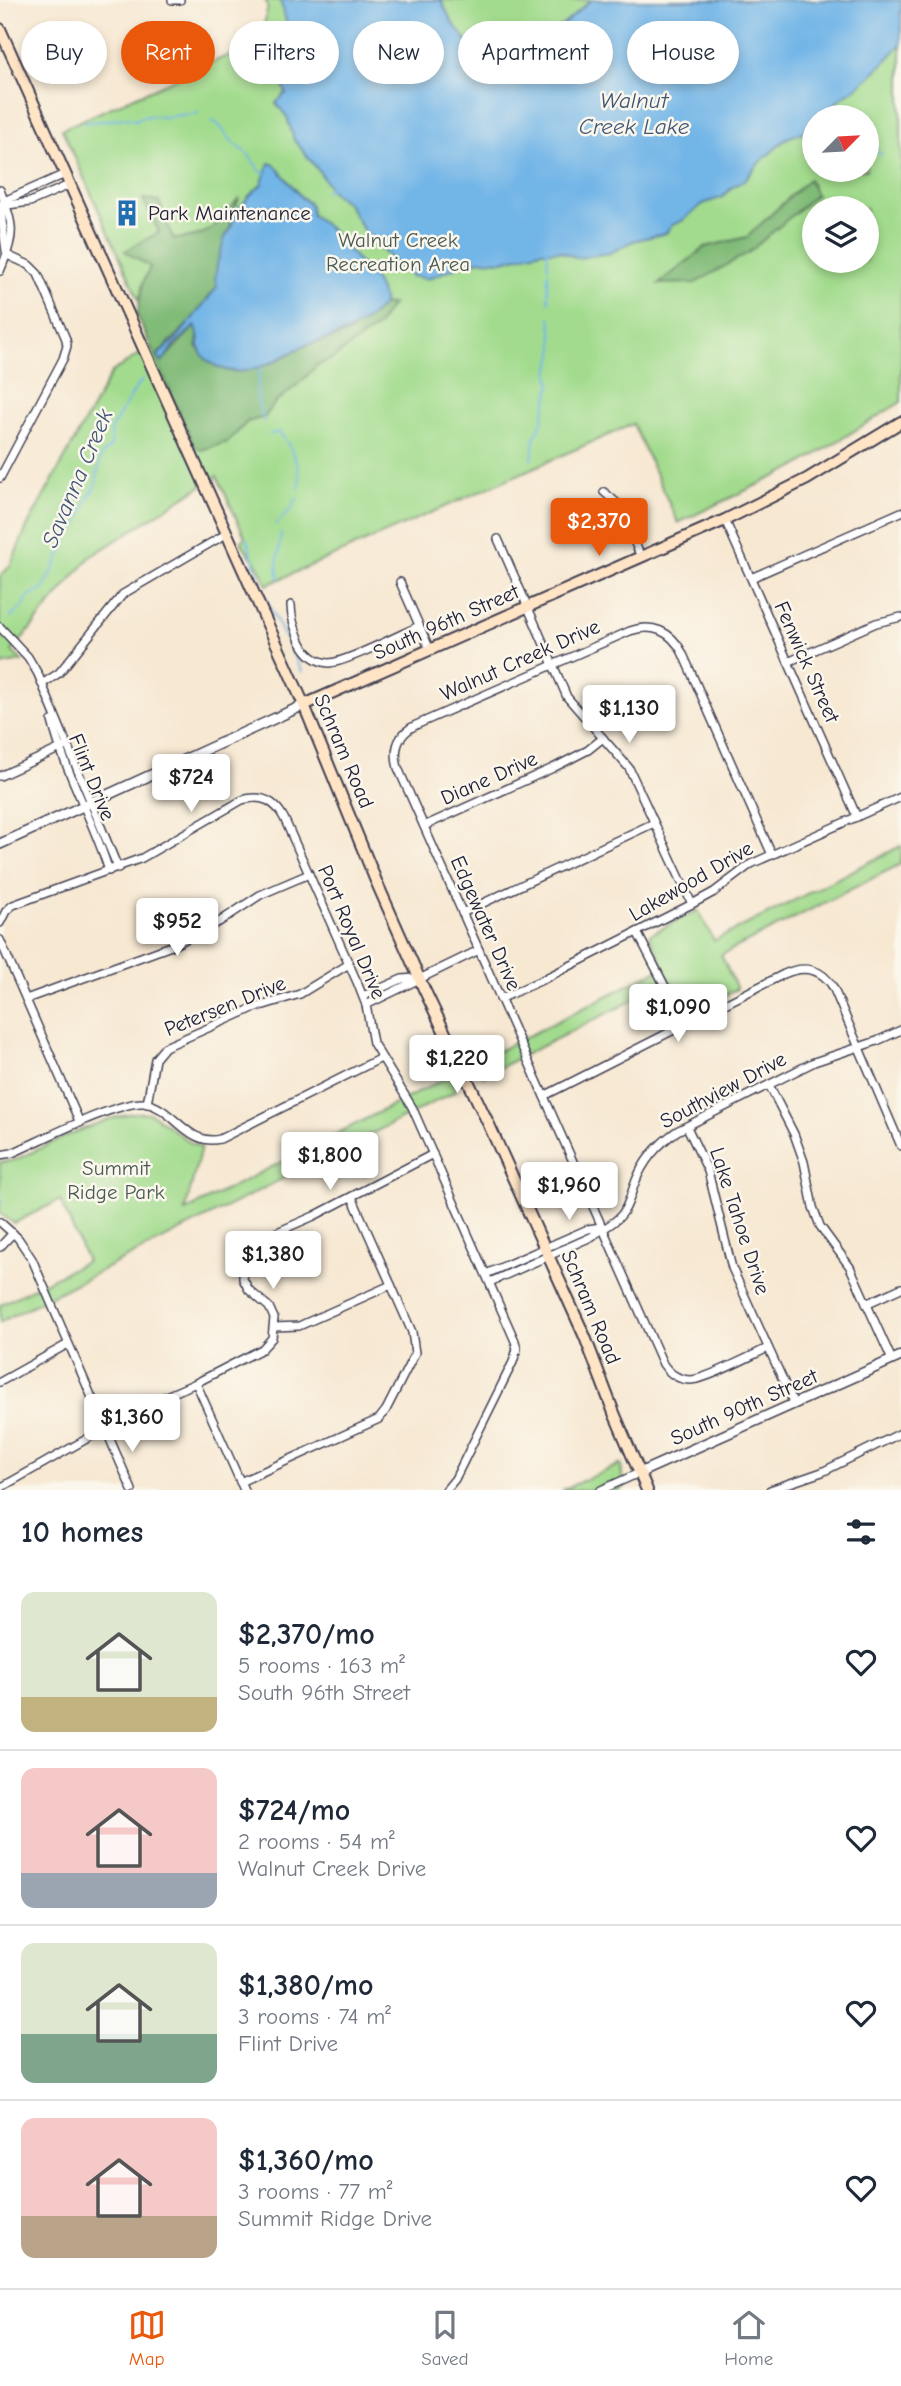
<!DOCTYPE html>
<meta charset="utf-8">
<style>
body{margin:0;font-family:"Comic Neue",sans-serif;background:#f6f6f7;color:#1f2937;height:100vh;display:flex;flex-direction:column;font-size:26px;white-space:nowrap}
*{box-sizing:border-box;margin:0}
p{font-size:23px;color:#747a83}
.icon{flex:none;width:38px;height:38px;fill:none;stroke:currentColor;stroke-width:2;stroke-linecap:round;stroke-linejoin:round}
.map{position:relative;height:1490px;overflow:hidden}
.panel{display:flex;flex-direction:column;background:#fff;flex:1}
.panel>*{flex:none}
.banner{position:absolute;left:21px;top:21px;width:859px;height:63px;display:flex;gap:14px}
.needle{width:46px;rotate:66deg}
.buttons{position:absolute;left:802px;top:105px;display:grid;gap:14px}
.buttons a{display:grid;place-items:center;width:77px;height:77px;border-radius:50%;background:#fff;box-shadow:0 4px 10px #0003;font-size:35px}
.price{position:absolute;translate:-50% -60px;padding:0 16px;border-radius:7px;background:#fff;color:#222;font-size:23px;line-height:46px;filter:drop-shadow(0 2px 4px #0008)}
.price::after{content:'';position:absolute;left:50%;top:42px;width:21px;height:16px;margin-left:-10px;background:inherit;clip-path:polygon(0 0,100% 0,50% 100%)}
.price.active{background:#ea580c;color:#fff}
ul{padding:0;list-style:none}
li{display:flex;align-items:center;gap:21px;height:175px;padding:0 21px}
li+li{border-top:2px solid #e0e1e3}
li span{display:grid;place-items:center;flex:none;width:196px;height:140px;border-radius:14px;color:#555}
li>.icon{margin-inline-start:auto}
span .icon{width:84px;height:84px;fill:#fffc;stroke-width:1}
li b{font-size:30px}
h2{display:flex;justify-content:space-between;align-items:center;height:84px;padding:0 21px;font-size:30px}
.pill{padding:0 24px;border-radius:32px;background:#fff;box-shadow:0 4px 10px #0003;font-size:24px;line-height:63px}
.pill.active{background:#ea580c;color:#fff}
.dock{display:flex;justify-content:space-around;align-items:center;height:98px;border-top:2px solid #e0e1e3;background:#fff;font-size:19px;color:#747a83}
.dock a{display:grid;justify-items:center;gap:4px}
.dock .active{color:#ea580c}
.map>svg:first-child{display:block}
.green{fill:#a2db8d;stroke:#627e64;stroke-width:2;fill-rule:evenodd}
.forest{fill:#81bb78;stroke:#526e5a;stroke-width:2}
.water{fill:#72b5e7;stroke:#4a6c91;stroke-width:2}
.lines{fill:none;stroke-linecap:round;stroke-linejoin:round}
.stream{stroke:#72b5e7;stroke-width:2}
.minor-casing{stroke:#424052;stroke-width:10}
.tertiary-casing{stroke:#424052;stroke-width:12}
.secondary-casing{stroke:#424052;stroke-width:14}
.minor{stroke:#fff;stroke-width:7}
.tertiary{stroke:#fff;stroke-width:9}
.secondary{stroke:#ffe4c6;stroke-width:10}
.labels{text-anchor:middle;stroke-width:5;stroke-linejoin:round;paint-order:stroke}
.poi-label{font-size:21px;fill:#22223b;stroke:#fbf7ec;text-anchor:start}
.park-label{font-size:21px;fill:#485a54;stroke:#fbf7ec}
.street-label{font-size:21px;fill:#22223b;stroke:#fbf7ec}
.water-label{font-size:23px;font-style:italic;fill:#3e5577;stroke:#fbf7ec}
</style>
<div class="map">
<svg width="901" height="1490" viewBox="0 0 901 1490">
<rect width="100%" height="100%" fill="#fbf7ec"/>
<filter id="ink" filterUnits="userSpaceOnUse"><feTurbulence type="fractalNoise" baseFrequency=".0143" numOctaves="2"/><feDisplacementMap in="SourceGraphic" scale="14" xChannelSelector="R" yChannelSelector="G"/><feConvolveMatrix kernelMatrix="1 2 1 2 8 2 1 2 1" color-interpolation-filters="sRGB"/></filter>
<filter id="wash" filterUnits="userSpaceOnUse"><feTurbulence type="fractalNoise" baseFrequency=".00686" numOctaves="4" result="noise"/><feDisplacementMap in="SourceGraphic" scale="28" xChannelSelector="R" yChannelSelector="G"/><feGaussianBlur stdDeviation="1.57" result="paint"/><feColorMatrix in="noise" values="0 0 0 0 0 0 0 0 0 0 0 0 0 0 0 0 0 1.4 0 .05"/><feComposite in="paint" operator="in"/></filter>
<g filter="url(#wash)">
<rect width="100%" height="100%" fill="#f7e8d2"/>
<g class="green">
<path d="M 265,0 L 901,0 L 901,402 L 799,465 L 678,523 L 633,424 L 267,585 L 259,568 L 241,542 L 245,537 L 217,476 L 90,557 L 12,651 L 22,661 L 0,665 L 0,576 L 10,566 L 27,527 L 112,372 L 158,342 L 62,129 L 261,41 L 268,6 ZM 814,117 L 866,117 L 866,170 L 814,170 ZM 814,208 L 866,208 L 866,261 L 814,261 Z"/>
<path d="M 901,846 L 901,864 L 721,955 L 737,989 L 689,1014 L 671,981 L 483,1076 L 477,1062 L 664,967 L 649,935 L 698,910 L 714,941 Z"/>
<path d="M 450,1076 L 456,1091 L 0,1322 L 0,1305 L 87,1261 L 60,1200 L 14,1223 L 0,1214 L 0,1162 L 12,1161 C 42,1149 124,1104 152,1114 L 191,1143 L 201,1147 L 185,1211 Z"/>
<path d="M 621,1464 L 623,1488 L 619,1490 L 562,1490 Z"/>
</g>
<g class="forest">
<path d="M 809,179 L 816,195 L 748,253 L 695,283 L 659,284 L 705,247 L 747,237 Z"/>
<path d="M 239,198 L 217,270 L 217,287 L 188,324 L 158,354 L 162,361 L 195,326 L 198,333 L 197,347 L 207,360 L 270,364 L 304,346 L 349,333 L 355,325 L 383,305 L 392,304 L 377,327 L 330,360 L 317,365 L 303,380 L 275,403 L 265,417 L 247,422 L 228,442 L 201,450 L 194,446 L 137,315 L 143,283 L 150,267 L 125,251 L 159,232 L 143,199 L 159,201 L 173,239 C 211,237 216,226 239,198 Z"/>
</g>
<g class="water">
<path d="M 280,0 L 441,0 L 452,22 L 467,41 L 506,56 L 533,49 L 541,38 L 564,24 L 591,0 L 901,0 L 901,44 C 883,64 866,83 844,96 C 833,103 829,117 814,117 L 811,129 L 787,138 L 758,164 L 745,180 L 732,187 L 723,197 L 703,204 L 682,221 L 672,225 L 666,233 L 633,241 L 610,253 L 596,255 L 578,258 L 559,251 L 541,251 L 503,261 L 483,260 L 469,262 L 427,279 L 412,276 L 390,258 L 364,231 L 348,204 L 332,192 L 319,171 L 294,140 L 287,117 L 276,103 L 286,93 C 284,85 277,80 276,72 C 274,63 283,54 285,45 C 290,31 285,14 280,0 Z"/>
<path d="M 269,163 L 275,165 L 301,197 L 310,204 L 312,215 L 329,228 L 375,280 L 383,297 L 383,305 C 370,319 351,331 333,337 C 323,341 312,342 302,347 C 277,359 245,382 216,366 C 190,352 204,340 195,326 L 174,345 L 162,362 L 158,355 L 177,338 L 214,291 L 217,287 L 215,279 L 217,264 L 225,237 L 230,230 L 235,214 L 248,197 L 261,185 Z"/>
</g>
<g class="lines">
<g class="stream">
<path d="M 825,114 L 830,117"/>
<path d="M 212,121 L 219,125 L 234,144 L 248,154 L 259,170 L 266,174"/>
<path d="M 83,123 L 126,118 L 135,120 L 146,116 L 166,117 L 198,113"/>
<path d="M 866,143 L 882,155"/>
<path d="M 325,192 L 331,186"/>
<path d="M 547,251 L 548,268"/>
<path d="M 548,292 L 548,272"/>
<path d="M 548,295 L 549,302"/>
<path d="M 260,368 C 257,391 254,399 264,421"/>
<path d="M 270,434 L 279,432 C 291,445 303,471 299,489"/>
<path d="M 532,459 L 534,439 L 542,422 L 551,383 L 549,374 L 554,347 L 550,317"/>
<path d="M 276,524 L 291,509 L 297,498"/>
<path d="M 247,539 L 263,593 L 302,672"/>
<path d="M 279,578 L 277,568 L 281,533"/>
<path d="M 11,617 L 24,606 L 28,596 L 42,590 L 50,577 L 70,534 L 78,524 L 87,500 L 95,487 L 101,456 L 111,446 L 111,429 L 137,386 L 143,380"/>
<path d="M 0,1195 L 1,1204"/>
</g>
</g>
</g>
<g filter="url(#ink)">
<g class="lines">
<g class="minor-casing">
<g id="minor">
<path d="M 172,0 L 180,0"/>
<path d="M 0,190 C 14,226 16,234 0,271"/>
<path d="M 4,201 L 65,174"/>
<path d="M 2,204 L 2,221 L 6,251"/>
<path d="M 0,206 L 30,202 L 69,185"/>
<path d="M 0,478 L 63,359 L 67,346 L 66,339 L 38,274 L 29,265 L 7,255"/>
<path d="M 604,492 L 618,504 L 641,557"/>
<path d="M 725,520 L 857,817"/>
<path d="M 498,539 L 567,697 L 629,768 L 692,904"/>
<path d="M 751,578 L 901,512"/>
<path d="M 400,582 L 430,650"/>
<path d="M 291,605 C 291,618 295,628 300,641 C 306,653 315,662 329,663 C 345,663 401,634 419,626"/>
<path d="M 0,627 L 28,657 L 38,674 L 118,868"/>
<path d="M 788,662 L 876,623 L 901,617"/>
<path d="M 42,684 L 59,673 L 123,594 L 226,534"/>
<path d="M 52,721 C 65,773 93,819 109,871"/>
<path d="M 0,776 L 63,747"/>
<path d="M 424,826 L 553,768 L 588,750 L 603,738"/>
<path d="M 462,913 L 654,823"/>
<path d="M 0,923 L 6,911 L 13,905 L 142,858 L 242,800 C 262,794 275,801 284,818 L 357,982 L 366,1005 L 373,1043 L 412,1107 L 515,1341 L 517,1349 L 513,1362 L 455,1479 L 446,1490"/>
<path d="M 637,932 L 685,1025"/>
<path d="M 0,940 L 80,1123"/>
<path d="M 363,996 L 402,979 L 415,978"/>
<path d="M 26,999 L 174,945 L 219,922 L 260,895 L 309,874"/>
<path d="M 500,999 L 544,979 L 692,904 L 714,892 L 751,864 L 901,797"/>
<path d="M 366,1005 L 479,950"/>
<path d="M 769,1085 L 794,1134 L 804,1162 L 813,1207 L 820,1226 L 850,1267 L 892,1360"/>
<path d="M 544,1096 L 784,974 C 804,965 821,968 833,987 L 901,1146"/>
<path d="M 147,1104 L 155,1059 L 165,1047 L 251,1009 L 300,994 L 349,964"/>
<path d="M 687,1127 L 708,1171 L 732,1268 L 794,1404"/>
<path d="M 0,1155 L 12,1153 C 40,1141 117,1101 144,1103 C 174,1107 187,1147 220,1139 L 381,1058"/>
<path d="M 0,1222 L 18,1238 L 32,1259 L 132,1490"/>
<path d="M 0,1247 L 13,1233"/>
<path d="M 486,1274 L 588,1229 L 601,1227"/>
<path d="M 490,1282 L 591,1237 C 601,1229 615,1224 622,1214 C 629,1205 631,1193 635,1183 C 643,1161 658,1144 677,1131 L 814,1062 L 877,1041 L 901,1030"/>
<path d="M 866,1304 L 901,1288"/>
<path d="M 274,1327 L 299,1326 L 391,1285"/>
<path d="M 768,1348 C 750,1356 708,1379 691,1380 C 678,1380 669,1373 663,1364 L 398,768 C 393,749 398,734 416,725 L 630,631 C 652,623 671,631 682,652 L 772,855"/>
<path d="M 0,1382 L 68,1344"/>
<path d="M 196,1383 L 244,1490"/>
<path d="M 240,1482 L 379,1419 L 386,1410 L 415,1353 L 412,1332 L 352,1197"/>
<path d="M 0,1488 L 150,1403 L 196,1383 L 262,1349 L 272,1338 L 274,1318 L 269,1307 L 249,1290 L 243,1279 L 243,1259 L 249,1248 L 259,1240 L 314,1216 L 433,1154"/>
<path d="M 601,1490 L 639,1473"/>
<path d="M 770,1490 L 822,1472 L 901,1433"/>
</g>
</g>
<g class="tertiary-casing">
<g id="tertiary">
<path d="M 0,844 L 304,705"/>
<path d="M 639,1473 L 901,1356"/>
</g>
</g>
<g class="secondary-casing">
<g id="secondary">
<path d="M 0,29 L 304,705 L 376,881 L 424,989 L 490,1127 L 585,1337 L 614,1413 L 647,1490"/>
<path d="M 304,705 L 725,520 L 807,479 L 901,422"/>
</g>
</g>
<use href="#minor" class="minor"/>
<use href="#tertiary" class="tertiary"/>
<use href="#secondary" class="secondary"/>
</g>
</g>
<defs>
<g id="building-bare" transform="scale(2.1)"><path d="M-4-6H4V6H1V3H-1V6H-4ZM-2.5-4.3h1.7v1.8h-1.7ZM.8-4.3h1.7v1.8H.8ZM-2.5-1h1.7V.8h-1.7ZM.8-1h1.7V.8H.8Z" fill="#1f6fb2" stroke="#fbf7ec" stroke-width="2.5" paint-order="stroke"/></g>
</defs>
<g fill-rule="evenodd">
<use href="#building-bare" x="127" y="213"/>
</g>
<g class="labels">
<g class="poi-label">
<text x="148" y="220">Park Maintenance</text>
</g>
<g class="park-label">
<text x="398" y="247">Walnut Creek<tspan x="398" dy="24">Recreation Area</tspan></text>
<text x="116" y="1175">Summit<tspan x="116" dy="24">Ridge Park</tspan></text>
</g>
<g class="street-label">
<text transform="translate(446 622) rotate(-24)" y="7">South 96th Street</text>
<text transform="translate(520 660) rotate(-24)" y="7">Walnut Creek Drive</text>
<text transform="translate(807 662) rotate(66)" y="7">Fenwick Street</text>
<text transform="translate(344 751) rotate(67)" y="7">Schram Road</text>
<text transform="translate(92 777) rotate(68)" y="7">Flint Drive</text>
<text transform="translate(489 778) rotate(-24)" y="7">Diane Drive</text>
<text transform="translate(691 881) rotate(-30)" y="7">Lakewood Drive</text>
<text transform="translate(486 923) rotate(66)" y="7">Edgewater Drive</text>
<text transform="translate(352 932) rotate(67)" y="7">Port Royal Drive</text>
<text transform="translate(225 1006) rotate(-22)" y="7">Petersen Drive</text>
<text transform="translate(723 1090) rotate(-28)" y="7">Southview Drive</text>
<text transform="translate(740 1221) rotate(72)" y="7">Lake Tahoe Drive</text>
<text transform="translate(591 1307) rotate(67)" y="7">Schram Road</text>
<text transform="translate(744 1407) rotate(-24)" y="7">South 90th Street</text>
</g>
<g class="water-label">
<text x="634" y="108">Walnut<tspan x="634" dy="26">Creek Lake</tspan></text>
<text transform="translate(77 478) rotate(-67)" y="8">Savanna Creek</text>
</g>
</g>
</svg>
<div class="buttons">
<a><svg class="needle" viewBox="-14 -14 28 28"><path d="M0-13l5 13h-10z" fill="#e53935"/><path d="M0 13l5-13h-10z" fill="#747a83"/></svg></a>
<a><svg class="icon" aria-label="layers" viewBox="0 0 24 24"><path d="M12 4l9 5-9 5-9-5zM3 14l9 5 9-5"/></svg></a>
</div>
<b class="price active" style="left:599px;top:558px">$2,370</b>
<b class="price" style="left:629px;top:745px">$1,130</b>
<b class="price" style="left:191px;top:814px">$724</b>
<b class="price" style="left:177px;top:958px">$952</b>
<b class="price" style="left:678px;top:1044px">$1,090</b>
<b class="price" style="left:457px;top:1095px">$1,220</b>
<b class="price" style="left:330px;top:1192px">$1,800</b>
<b class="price" style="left:569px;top:1222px">$1,960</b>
<b class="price" style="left:273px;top:1291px">$1,380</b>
<b class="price" style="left:132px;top:1454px">$1,360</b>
<div class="banner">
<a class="pill">Buy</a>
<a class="pill active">Rent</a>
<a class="pill">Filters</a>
<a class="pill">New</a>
<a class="pill">Apartment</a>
<a class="pill">House</a>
</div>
</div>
<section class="panel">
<h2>10 homes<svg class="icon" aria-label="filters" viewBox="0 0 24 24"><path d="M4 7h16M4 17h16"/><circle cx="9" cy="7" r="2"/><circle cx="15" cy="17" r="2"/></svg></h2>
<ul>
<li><span style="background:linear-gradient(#dfe7d0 75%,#c2b280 0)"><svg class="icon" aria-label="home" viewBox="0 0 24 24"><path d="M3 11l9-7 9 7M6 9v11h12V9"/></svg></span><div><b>$2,370/mo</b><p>5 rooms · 163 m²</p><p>South 96th Street</p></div><svg class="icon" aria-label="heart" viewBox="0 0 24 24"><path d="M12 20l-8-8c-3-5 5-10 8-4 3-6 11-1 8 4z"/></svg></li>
<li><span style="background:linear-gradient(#f6c9c9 75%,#9aa5b1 0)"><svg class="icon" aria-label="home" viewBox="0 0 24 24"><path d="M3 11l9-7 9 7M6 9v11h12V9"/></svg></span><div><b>$724/mo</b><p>2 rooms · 54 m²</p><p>Walnut Creek Drive</p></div><svg class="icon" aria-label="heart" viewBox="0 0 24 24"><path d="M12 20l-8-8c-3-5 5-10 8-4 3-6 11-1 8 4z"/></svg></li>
<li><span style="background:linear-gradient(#dfe7d0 65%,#7fa58c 0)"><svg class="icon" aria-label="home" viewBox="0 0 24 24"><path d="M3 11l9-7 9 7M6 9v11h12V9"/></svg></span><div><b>$1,380/mo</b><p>3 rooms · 74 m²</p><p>Flint Drive</p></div><svg class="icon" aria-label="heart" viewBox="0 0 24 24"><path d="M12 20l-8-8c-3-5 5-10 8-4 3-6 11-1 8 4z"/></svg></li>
<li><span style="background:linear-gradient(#f6c9c9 70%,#b9a48a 0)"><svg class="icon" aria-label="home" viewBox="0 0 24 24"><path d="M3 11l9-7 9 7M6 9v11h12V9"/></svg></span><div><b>$1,360/mo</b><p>3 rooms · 77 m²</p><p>Summit Ridge Drive</p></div><svg class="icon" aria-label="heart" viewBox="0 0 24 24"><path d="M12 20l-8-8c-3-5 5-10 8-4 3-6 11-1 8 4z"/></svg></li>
</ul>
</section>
<nav class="dock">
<a class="active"><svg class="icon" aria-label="map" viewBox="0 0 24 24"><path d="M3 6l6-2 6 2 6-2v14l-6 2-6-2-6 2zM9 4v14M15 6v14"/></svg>Map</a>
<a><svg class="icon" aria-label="saved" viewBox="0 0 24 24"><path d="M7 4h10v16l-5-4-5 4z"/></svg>Saved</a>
<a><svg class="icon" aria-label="home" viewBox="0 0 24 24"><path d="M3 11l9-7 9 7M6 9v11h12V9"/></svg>Home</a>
</nav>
